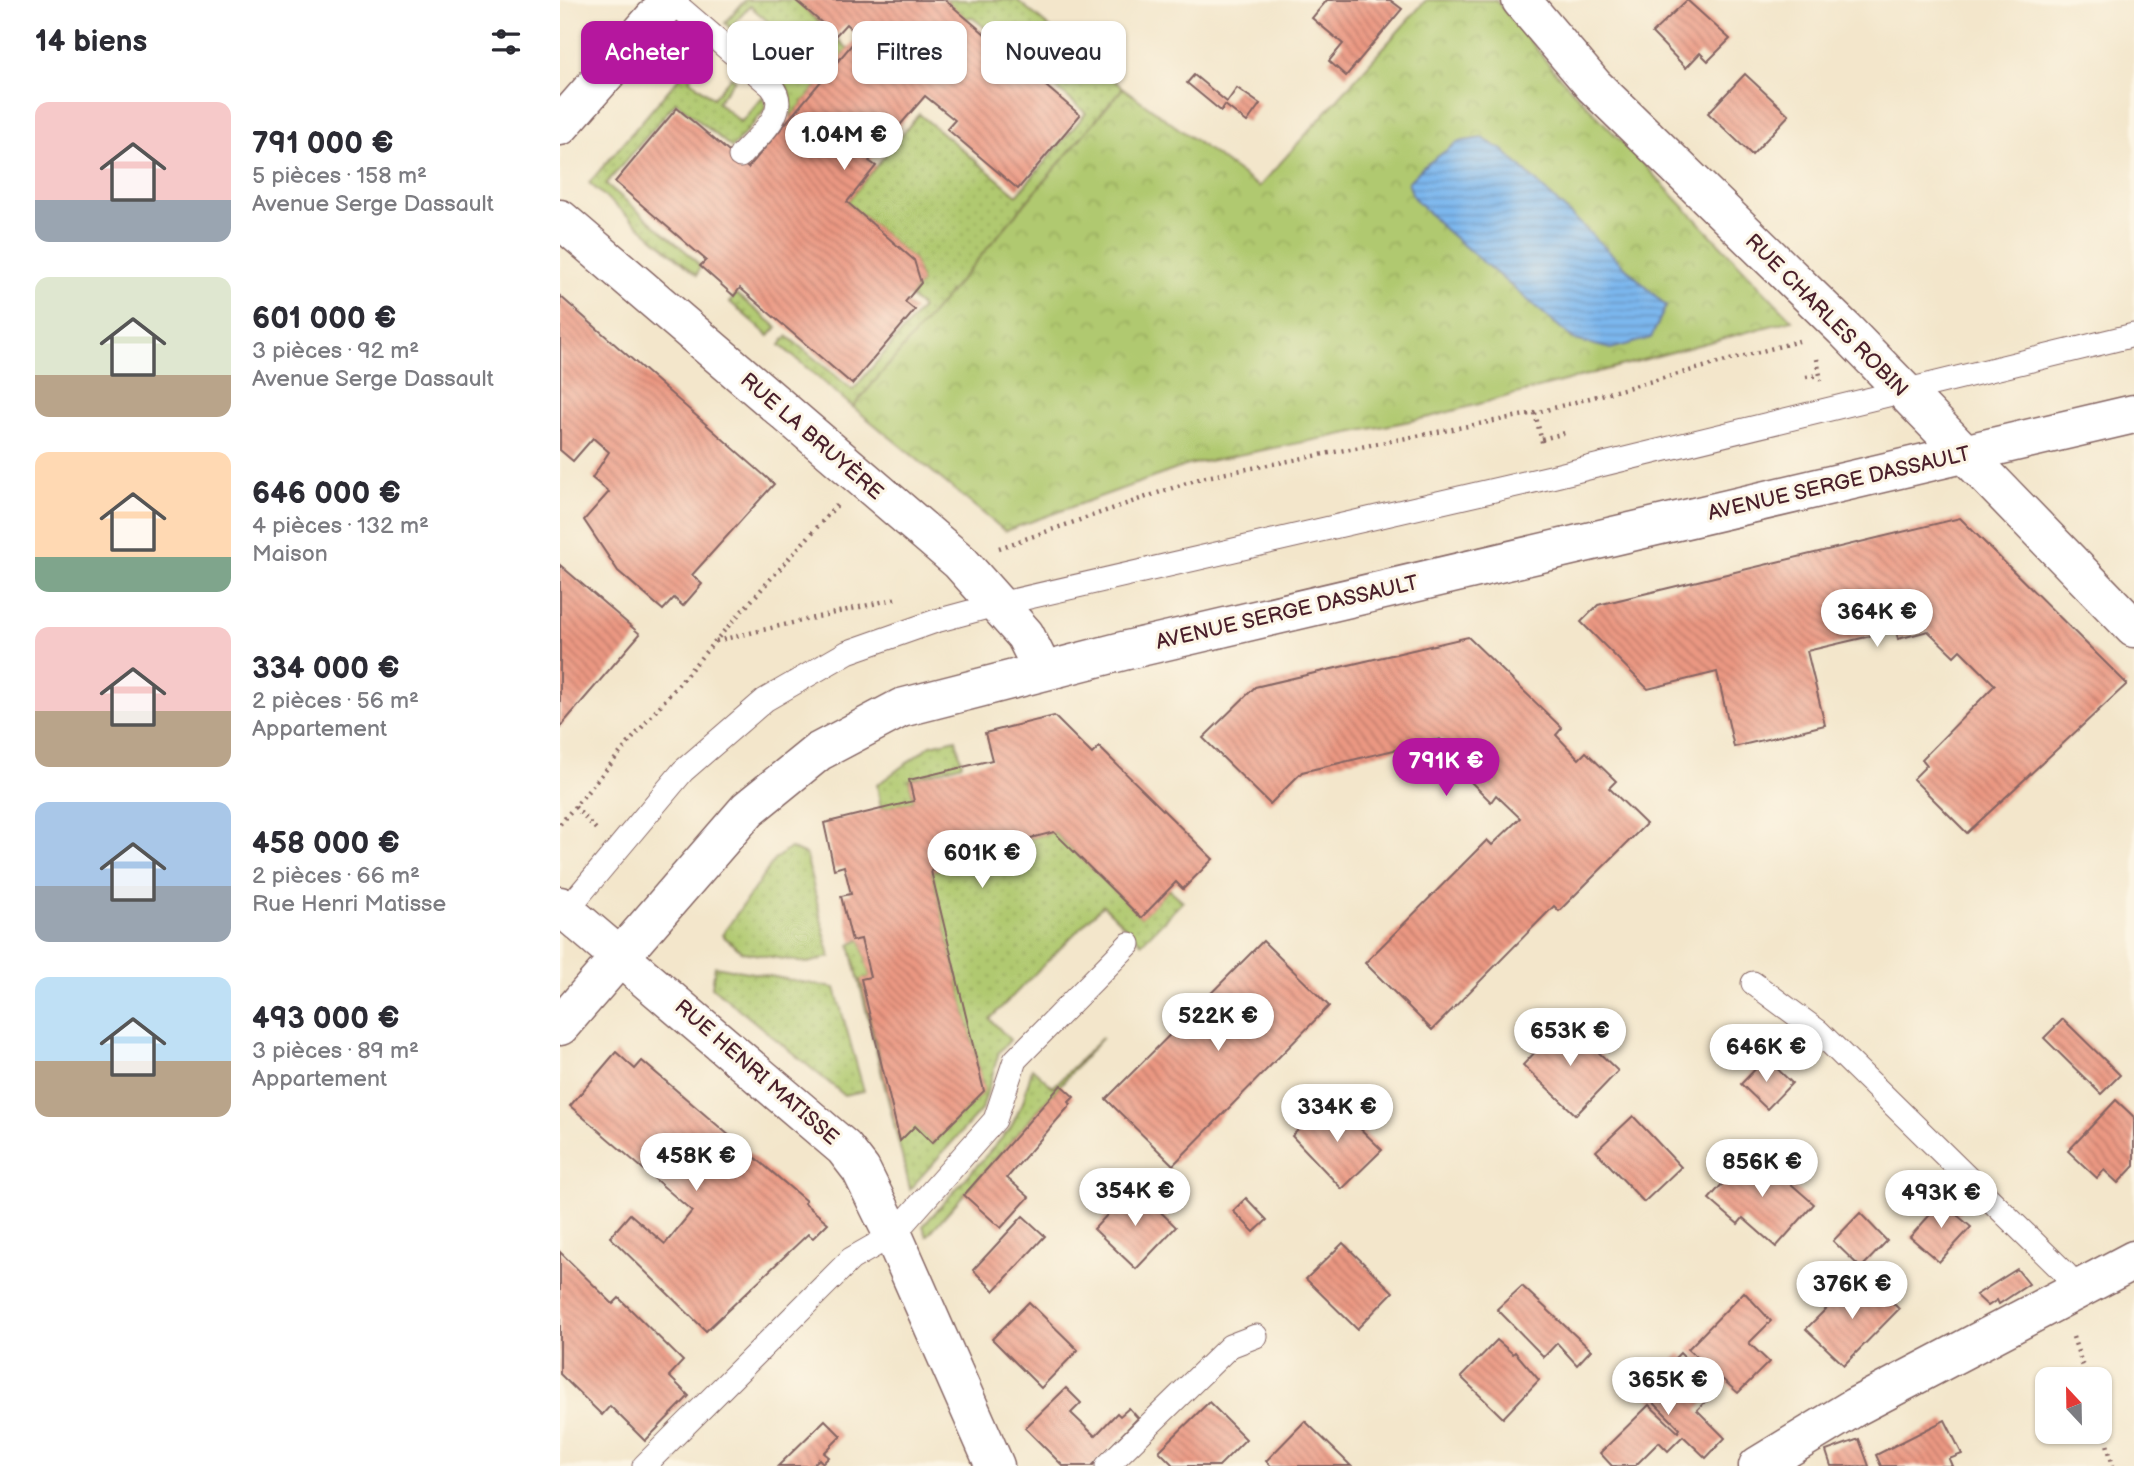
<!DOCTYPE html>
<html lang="fr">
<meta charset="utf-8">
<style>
body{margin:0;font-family:"Balsamiq Sans",sans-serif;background:#f2f2f3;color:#2b2b33;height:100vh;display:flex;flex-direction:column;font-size:26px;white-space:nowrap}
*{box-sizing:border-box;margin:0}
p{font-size:23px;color:#7c7c81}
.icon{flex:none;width:38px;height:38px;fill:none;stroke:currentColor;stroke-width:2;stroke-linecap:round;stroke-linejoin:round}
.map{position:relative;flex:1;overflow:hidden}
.sheet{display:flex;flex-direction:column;background:#fff;width:560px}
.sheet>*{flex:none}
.banner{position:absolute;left:21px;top:21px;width:665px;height:63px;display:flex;gap:14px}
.needle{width:46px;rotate:338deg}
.buttons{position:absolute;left:1475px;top:1367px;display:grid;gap:14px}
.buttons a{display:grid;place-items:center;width:77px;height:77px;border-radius:14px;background:#fff;box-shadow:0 2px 5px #0004;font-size:35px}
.price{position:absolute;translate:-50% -60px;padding:0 16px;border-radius:24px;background:#fff;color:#222;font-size:23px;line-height:46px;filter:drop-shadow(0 2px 4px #0008)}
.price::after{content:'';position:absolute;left:50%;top:42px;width:21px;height:16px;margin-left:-10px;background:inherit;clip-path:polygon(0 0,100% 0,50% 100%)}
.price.active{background:#b5179e;color:#fff}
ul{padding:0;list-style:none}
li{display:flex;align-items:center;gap:21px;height:175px;padding:0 35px}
li span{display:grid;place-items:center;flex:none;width:196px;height:140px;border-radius:14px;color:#555}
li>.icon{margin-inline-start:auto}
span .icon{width:84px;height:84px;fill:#fffc;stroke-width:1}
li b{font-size:30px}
h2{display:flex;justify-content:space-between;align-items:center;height:84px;padding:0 35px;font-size:30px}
.pill{padding:0 24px;border-radius:14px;background:#fff;box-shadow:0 2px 5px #0004;font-size:24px;line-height:63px}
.pill.active{background:#b5179e;color:#fff}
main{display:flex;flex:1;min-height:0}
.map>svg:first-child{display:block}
.grass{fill:url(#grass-dots);stroke:#7d744d;stroke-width:2}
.park{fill:url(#park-crowns);stroke:#7d744d;stroke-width:2}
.water{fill:url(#water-rules);stroke:#636b8c;stroke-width:2}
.building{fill:url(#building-back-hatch)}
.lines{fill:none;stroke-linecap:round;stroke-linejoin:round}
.lane-casing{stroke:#856563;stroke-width:25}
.street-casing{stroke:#856563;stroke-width:41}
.path{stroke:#856563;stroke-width:4.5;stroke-dasharray:2 5;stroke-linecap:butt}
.lane{stroke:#fff;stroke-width:23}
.street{stroke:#fff;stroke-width:38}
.labels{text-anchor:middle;stroke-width:6;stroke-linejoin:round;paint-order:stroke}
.street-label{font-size:21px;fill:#4a1f2b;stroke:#fcf5e5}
</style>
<main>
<section class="sheet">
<h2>14 biens<svg class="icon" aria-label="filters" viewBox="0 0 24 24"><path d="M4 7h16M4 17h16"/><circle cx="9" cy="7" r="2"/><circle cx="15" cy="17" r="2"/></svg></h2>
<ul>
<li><span style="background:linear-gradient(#f6c9c9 70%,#9aa5b1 0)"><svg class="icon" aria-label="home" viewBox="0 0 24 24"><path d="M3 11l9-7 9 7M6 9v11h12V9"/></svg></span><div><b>791 000 €</b><p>5 pièces · 158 m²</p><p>Avenue Serge Dassault</p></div></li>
<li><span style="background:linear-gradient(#dfe7d0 70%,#b9a48a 0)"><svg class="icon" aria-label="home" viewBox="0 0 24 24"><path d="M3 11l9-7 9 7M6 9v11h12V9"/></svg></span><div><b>601 000 €</b><p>3 pièces · 92 m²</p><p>Avenue Serge Dassault</p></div></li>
<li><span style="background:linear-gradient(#ffd9b3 75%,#7fa58c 0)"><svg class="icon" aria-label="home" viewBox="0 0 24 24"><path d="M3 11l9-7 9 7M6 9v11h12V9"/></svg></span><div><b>646 000 €</b><p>4 pièces · 132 m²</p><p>Maison</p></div></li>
<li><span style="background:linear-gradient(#f6c9c9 60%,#b9a48a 0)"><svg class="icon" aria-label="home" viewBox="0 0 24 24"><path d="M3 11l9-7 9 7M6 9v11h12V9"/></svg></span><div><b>334 000 €</b><p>2 pièces · 56 m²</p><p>Appartement</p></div></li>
<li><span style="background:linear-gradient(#a9c7e8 60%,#9aa5b1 0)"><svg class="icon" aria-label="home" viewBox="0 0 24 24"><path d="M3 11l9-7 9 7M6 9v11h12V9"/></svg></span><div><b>458 000 €</b><p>2 pièces · 66 m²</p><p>Rue Henri Matisse</p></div></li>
<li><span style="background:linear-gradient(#bfe0f5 60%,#b9a48a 0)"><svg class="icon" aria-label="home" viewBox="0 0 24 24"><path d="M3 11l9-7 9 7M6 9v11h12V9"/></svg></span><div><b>493 000 €</b><p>3 pièces · 89 m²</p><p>Appartement</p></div></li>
</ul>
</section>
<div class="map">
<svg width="1574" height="1466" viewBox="0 0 1574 1466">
<defs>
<pattern id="grass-dots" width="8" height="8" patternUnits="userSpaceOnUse" patternTransform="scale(1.75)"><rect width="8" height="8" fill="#b0c96f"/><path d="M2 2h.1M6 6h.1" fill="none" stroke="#99ac60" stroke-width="1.8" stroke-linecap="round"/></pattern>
<pattern id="park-crowns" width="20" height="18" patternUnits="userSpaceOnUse" patternTransform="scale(1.75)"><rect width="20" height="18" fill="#b0c96f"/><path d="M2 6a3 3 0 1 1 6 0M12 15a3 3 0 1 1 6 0" fill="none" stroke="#99ac60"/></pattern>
<pattern id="water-rules" width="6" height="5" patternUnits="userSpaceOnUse" patternTransform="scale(1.75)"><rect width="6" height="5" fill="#7cb7ee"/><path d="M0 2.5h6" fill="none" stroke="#6894c1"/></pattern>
<pattern id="building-back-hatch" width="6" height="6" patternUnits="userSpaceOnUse" patternTransform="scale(1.75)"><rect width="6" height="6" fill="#eb9882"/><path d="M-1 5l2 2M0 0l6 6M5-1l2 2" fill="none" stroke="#c07b6b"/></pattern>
</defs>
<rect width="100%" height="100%" fill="#fcf5e5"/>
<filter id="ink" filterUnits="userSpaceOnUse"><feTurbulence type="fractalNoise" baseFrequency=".0143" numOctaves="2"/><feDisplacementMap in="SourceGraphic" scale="14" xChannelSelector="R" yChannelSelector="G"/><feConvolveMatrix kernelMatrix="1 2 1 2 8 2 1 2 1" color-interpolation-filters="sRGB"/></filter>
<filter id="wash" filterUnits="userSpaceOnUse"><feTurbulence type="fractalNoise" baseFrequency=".00686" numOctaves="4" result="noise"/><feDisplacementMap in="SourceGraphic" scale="28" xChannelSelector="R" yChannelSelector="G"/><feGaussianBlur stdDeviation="1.57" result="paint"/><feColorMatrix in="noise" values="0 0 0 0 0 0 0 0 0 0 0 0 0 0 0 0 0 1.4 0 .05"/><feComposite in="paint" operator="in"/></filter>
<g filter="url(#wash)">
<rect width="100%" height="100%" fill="#f3e6cb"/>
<g class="grass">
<path d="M 185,0 L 235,0 L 288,49 L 231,117 L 231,95 L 220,77 L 242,49 L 218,29 L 199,52 L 195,48 L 213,26 L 190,6 L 170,28 L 165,23 Z"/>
<path d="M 385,0 L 457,0 L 563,88 L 293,407 L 220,345 L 227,336 L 293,390 L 362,308 L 350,297 L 361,283 L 354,260 L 287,202 L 359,114 L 457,195 L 526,113 L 412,17 L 406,18 Z"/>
<path d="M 142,51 L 147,56 L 129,79 L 153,98 L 171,77 L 175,80 L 157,102 L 181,122 L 203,96 L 206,106 L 204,111 L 172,148 L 116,102 L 46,184 L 129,254 L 140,266 L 137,275 L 29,183 Z"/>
<path d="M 176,294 L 217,327 L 209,336 L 170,302 Z"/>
<path d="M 396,739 L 402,764 L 349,780 L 354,801 L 321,809 L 317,785 L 371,745 Z"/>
<path d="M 494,832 L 581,917 L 609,889 L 623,901 L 582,943 L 543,905 L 430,1019 L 450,1040 L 439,1052 L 422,1109 L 350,1189 L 290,945 L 301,939 L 310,977 L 301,980 L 334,1118 L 345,1116 L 372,1143 L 424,1091 L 371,871 L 461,848 L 459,841 Z"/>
<path d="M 230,848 L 246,855 L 270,957 L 248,963 L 182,952 L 162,935 L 215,859 Z"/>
<path d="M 155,966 L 275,988 L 304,1091 L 284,1095 L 152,987 Z"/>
<path d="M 542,1038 L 367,1236 L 363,1226 L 450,1129 L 463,1102 L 472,1068 L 493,1087 Z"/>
</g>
<path class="park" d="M 866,0 L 936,0 L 997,74 L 1232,320 L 870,417 L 628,465 L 445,531 L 293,407 L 563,88 L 699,187 Z"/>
<path class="water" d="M 922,138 L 943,150 L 1106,306 L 1091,338 L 1051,349 L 1015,340 L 884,229 L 853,197 L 848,182 L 863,167 L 898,142 Z"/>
<g id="blocks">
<g class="building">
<path d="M 235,0 L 385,0 L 520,115 L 458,189 L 387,129 L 395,120 L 365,96 L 309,161 L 316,166 L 287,202 L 354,260 L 361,283 L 345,302 L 355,310 L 292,384 L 180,288 L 174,296 L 140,266 L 146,260 L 55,182 L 117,108 L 188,168 L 299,36 L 286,24 L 276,35 Z"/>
<path d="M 767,0 L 830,0 L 842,9 L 786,76 L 769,61 L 783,44 L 752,18 Z"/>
<path d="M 1127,0 L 1170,39 L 1148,61 L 1140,53 L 1126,68 L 1092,33 Z"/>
<path d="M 1185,74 L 1229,115 L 1192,155 L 1148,113 Z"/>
<path d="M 634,75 L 667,102 L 677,88 L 700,104 L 687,122 L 665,105 L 661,111 L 627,83 Z"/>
<path d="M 0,296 L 214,484 L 132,575 L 142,584 L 123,606 L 114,598 L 103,610 L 58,571 L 24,520 L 49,492 L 32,478 L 49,452 L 33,438 L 13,461 L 0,450 Z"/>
<path d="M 1400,518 L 1567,684 L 1407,833 L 1353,779 L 1367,765 L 1362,759 L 1435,685 L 1400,650 L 1394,656 L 1368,631 L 1338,639 L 1336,630 L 1247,651 L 1265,725 L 1174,747 L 1157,672 L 1088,689 L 1021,622 L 1038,605 Z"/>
<path d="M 0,565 L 80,634 L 0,727 Z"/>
<path d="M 908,637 L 1002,728 L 996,735 L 1019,759 L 1026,752 L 1056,781 L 1049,788 L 1086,824 L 999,911 L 994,906 L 872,1030 L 805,963 L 927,840 L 932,845 L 960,818 L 936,795 L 931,802 L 903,774 L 909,768 L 880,739 L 742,772 L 710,804 L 643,738 L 695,687 Z"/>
<path d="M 494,716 L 532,754 L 539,747 L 653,859 L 623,889 L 616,882 L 581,918 L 494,832 L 459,841 L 461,848 L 371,871 L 424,1091 L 372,1143 L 355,1126 L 340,1141 L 301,979 L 310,977 L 301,939 L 292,941 L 281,896 L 291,894 L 284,866 L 274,869 L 264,823 L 354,801 L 349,780 L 432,760 L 425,733 Z"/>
<path d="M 703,941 L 769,1006 L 613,1165 L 546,1099 Z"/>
<path d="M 1503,1019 L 1560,1075 L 1541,1094 L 1484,1038 Z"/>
<path d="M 1005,1020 L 1058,1071 L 1016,1115 L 963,1065 Z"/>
<path d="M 56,1052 L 75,1069 L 82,1061 L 246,1201 L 244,1203 L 268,1223 L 253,1238 L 248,1234 L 146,1331 L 50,1237 L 70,1214 L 105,1244 L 132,1211 L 10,1106 Z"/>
<path d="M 1206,1058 L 1232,1083 L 1207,1109 L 1181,1084 Z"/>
<path d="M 501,1085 L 514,1097 L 509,1102 L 511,1104 L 447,1178 L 469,1197 L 441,1228 L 404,1195 Z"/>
<path d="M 770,1099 L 822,1150 L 782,1189 L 732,1136 Z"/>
<path d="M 1556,1100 L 1574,1117 L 1574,1166 L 1558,1183 L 1544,1170 L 1537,1178 L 1508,1151 Z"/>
<path d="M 1073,1116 L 1121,1167 L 1084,1202 L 1036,1151 Z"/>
<path d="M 1192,1150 L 1254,1204 L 1216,1247 L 1183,1218 L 1178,1224 L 1149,1199 Z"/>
<path d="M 574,1186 L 616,1227 L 576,1269 L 534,1229 Z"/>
<path d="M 1386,1197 L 1401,1211 L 1397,1215 L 1411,1227 L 1379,1262 L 1350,1237 Z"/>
<path d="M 686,1198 L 707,1220 L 694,1232 L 673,1211 Z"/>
<path d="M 1300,1213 L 1327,1241 L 1301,1268 L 1273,1241 Z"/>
<path d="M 463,1216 L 485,1236 L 434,1291 L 413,1270 Z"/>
<path d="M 783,1243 L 833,1292 L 797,1329 L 746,1279 Z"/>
<path d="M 0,1252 L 53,1304 L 59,1298 L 123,1361 L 109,1376 L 129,1396 L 85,1441 L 50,1406 L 42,1415 L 0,1374 Z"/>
<path d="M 1457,1269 L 1469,1284 L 1439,1304 L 1437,1300 L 1428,1306 L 1416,1295 Z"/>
<path d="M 1311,1281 L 1339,1309 L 1284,1365 L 1246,1329 L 1290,1285 L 1298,1293 Z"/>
<path d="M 962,1286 L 1031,1350 L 1017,1365 L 997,1343 L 984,1357 L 937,1309 Z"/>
<path d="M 1184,1292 L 1211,1321 L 1189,1343 L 1209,1362 L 1178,1393 L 1128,1349 Z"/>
<path d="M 469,1302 L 518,1350 L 481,1388 L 432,1339 Z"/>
<path d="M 937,1340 L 953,1354 L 955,1352 L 979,1380 L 943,1418 L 901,1377 Z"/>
<path d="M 1120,1353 L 1157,1390 L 1137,1410 L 1165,1438 L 1146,1458 L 1123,1436 L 1108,1451 L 1099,1442 L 1075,1466 L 1052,1466 L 1040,1453 L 1089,1405 L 1118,1432 L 1120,1429 L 1082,1391 Z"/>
<path d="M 506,1388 L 521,1403 L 511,1413 L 535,1436 L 557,1413 L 560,1416 L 569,1408 L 578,1418 L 532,1466 L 503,1466 L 465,1428 Z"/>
<path d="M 649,1402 L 686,1439 L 659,1466 L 614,1466 L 599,1451 Z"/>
<path d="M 265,1420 L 281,1436 L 264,1453 L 269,1457 L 263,1463 L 259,1459 L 252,1466 L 218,1466 Z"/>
<path d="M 1385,1420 L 1402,1454 L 1389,1459 L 1392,1466 L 1321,1466 L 1316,1455 Z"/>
<path d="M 745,1421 L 783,1458 L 791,1466 L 711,1466 L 706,1461 Z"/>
<path d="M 1299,1439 L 1309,1466 L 1271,1466 L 1266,1451 Z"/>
</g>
</g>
</g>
<g filter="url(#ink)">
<use href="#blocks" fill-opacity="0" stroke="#856563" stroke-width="2"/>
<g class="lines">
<g class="lane-casing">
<g id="lane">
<path d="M 111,0 L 211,86 C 233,111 196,138 180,156"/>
<path d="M 0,918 L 123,771 L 205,700 L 288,652 L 376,621 L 439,604 L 991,477 L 1574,335"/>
<path d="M 1193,983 L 1258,1031 L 1506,1274 L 1518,1292"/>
<path d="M 84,1466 L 291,1259 L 333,1235 L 435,1120 L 455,1060 L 569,944"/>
<path d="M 547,1466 L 670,1346 L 696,1336"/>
</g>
</g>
<g class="street-casing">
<g id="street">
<path d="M 961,0 L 1034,86 L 1284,329 L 1574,628"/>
<path d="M 0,126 L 110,0"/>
<path d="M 0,219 L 400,562 L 465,635 L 483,671"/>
<path d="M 0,906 L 284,1148 L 301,1170 L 333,1235 L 435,1466"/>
<path d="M 0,1026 L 188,809 L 258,752 L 341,708 L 563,651 L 1574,414"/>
<path d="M 1198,1466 L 1295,1407 L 1574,1260"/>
</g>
</g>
<g class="path">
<path d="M 1257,359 L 1261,381"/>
<path d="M 1246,377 L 1260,375"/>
<path d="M 975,413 L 983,446"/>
<path d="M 982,439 L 1005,433"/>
<path d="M 439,548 L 641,478 L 975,413 L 1239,341"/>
<path d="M 156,641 L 338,598"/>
<path d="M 15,807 L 36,829"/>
<path d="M 0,824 L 155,641 L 277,505"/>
<path d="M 1513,1337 L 1527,1379"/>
<path d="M 1540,1418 L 1553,1466"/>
</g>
<use href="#lane" class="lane"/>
<use href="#street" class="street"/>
</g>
</g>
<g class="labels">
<g class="street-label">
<text transform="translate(1267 315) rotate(45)" y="7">RUE CHARLES ROBIN</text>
<text transform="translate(252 436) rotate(41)" y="7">RUE LA BRUYÈRE</text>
<text transform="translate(1279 483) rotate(-13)" y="7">AVENUE SERGE DASSAULT</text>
<text transform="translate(727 612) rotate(-13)" y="7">AVENUE SERGE DASSAULT</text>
<text transform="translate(197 1072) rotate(41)" y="7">RUE HENRI MATISSE</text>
</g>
</g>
</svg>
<div class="buttons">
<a><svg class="needle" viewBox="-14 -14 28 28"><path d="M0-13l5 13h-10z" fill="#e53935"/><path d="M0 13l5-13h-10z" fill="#7c7c81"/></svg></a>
</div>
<b class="price" style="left:284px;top:172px">1.04M €</b>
<b class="price" style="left:1317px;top:649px">364K €</b>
<b class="price active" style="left:886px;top:798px">791K €</b>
<b class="price" style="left:422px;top:890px">601K €</b>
<b class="price" style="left:658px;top:1053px">522K €</b>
<b class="price" style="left:1010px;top:1068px">653K €</b>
<b class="price" style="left:1206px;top:1084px">646K €</b>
<b class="price" style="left:777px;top:1144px">334K €</b>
<b class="price" style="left:136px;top:1193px">458K €</b>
<b class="price" style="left:1202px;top:1199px">856K €</b>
<b class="price" style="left:575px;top:1228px">354K €</b>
<b class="price" style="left:1381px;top:1230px">493K €</b>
<b class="price" style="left:1292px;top:1321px">376K €</b>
<b class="price" style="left:1108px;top:1417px">365K €</b>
<div class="banner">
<a class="pill active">Acheter</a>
<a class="pill">Louer</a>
<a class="pill">Filtres</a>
<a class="pill">Nouveau</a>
</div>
</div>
</main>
